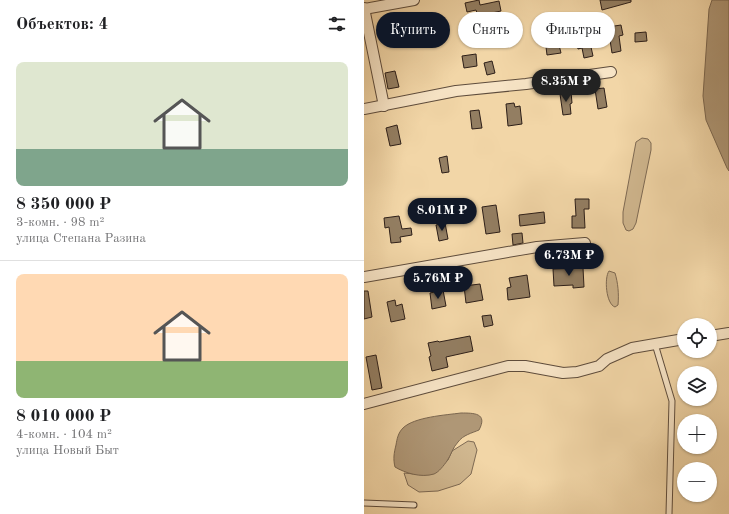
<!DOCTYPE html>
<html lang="ru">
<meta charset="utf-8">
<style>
body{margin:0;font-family:"Old Standard TT",serif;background:#f2f2f2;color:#202124;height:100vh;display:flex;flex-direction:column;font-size:15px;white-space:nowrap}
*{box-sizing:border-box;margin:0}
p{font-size:13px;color:#757577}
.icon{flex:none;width:22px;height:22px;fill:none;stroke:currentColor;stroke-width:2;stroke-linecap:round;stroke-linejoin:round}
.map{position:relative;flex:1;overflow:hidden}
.panel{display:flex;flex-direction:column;background:#fff;width:364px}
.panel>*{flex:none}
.hud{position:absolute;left:12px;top:12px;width:293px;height:36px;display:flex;gap:8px}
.controls{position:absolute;left:313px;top:318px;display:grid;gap:8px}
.controls a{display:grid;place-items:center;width:40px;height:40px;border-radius:50%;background:#fff;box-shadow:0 1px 3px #0004;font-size:20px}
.price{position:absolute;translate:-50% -34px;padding:0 9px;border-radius:14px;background:#111827;color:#fff;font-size:13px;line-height:26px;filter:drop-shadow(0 1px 2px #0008)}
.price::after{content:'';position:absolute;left:50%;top:24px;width:12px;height:9px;margin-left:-6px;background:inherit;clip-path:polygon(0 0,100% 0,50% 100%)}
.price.selected{background:#222;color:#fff}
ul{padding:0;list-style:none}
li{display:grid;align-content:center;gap:8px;height:212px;padding:0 16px}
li+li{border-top:1px solid #e0e0e0}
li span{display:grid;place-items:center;height:124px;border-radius:8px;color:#555}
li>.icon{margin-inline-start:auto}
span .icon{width:72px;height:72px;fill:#fffc;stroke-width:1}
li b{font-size:17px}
h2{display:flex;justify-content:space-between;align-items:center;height:48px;padding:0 16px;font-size:17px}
.tag{padding:0 14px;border-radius:18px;background:#fff;box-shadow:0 1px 3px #0004;font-size:14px;line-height:36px}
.tag.selected{background:#111827;color:#fff}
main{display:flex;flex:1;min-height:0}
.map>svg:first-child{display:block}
.green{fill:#d0b78f;stroke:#7e6a54}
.water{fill:#af9776;stroke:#7b6750}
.building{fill:#937e62;stroke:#2c1e18}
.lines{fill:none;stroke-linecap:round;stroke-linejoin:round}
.service-casing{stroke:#5e4c3c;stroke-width:7}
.minor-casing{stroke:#5e4c3c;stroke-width:12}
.service{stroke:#f7e4c6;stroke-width:5}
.minor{stroke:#f7e4c6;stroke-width:10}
</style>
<main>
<section class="panel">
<h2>Объектов: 4<svg class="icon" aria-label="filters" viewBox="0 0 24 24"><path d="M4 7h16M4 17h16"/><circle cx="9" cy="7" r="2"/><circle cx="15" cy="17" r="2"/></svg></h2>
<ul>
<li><span style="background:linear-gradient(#dfe7d0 70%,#7fa58c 0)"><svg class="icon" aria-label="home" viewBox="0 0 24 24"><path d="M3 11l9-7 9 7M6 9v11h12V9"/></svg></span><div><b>8 350 000 ₽</b><p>3-комн. · 98 m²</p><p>улица Степана Разина</p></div></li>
<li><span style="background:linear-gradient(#ffd9b3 70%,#8fb573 0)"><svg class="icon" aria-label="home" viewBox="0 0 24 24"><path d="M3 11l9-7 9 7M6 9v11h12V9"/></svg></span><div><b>8 010 000 ₽</b><p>4-комн. · 104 m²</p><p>улица Новый Быт</p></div></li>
</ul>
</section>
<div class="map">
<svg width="365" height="514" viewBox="0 0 365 514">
<rect width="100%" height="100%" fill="#f2d6a7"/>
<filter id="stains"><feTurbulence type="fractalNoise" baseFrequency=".005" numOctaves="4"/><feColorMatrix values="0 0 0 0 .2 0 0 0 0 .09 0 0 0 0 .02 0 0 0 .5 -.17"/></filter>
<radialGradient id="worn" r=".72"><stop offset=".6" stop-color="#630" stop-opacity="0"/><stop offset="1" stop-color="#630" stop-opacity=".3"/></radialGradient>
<g class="green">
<path d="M 278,138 L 284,139 L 287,143 L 287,150 L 272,223 L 269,229 L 265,231 L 262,230 L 259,223 L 259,212 L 272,142 Z"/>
<path d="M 245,271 L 251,273 C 254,283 255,294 254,305 L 251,307 C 242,304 240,278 245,271 Z"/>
<path d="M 104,441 L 110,442 L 113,450 L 107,474 L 96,484 L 74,491 L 55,492 L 44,485 L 40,473 L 50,474 L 84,460 L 88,451 Z"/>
</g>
<g class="water">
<path d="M 348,0 L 365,0 L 365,171 L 363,168 L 342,120 L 339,96 L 345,9 Z"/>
<path d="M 97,413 C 110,413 124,413 115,430 C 108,433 99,435 94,442 C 89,447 87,455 83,461 C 80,465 75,472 70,474 C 57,478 41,473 31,467 C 29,459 30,453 32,445 C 33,439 34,433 39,428 C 50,417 82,415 97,413 Z"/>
</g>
<g class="building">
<path d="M 115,0 L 116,5 L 135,1 L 137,11 L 114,16 L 112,10 L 103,12 L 101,3 Z"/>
<path d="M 236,0 L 267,0 L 267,2 L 238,10 Z"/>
<path d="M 57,20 L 59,33 L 44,36 L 43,31 L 41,31 L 40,23 Z"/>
<path d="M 257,25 L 259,35 L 255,36 L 257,51 L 248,53 L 244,27 Z"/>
<path d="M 282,32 L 283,41 L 271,42 L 271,33 Z"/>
<path d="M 225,38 L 229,56 L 220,58 L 218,48 L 214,49 L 212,41 Z"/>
<path d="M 194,41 L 197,53 L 183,55 L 182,47 L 188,46 L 187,42 Z"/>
<path d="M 112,54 L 113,66 L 100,68 L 98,56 Z"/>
<path d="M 128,61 L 131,73 L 123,75 L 120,63 Z"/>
<path d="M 31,71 L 35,87 L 24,89 L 21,73 Z"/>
<path d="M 240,88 L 243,107 L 234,109 L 231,89 Z"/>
<path d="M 207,92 L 208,103 L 206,104 L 207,114 L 199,115 L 196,94 Z"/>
<path d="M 150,103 L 151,107 L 156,106 L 158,124 L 144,126 L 142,104 Z"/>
<path d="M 115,110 L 118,128 L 108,129 L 106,111 Z"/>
<path d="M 33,125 L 37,144 L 26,146 L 22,128 Z"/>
<path d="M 83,156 L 85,172 L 78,173 L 75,158 Z"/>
<path d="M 211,199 L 225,199 L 225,209 L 220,209 L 221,228 L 208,228 L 208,216 L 212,216 Z"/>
<path d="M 132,205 L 136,232 L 122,234 L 118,207 Z"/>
<path d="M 180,212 L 181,223 L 156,226 L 155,215 Z"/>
<path d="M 35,216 L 38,229 L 47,228 L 48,235 L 36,237 L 37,242 L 27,243 L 25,227 L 21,228 L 20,218 Z"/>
<path d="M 81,223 L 84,239 L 75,241 L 72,225 Z"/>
<path d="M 158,233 L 159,243 L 149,245 L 148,234 Z"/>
<path d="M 219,268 L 220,287 L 209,288 L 209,285 L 190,286 L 189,269 Z"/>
<path d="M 163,275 L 166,297 L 144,300 L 143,288 L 147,287 L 145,278 Z"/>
<path d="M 116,284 L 119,300 L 102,303 L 100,286 Z"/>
<path d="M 79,290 L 82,306 L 68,309 L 66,293 Z"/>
<path d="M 0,291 L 4,291 L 8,317 L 0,319 Z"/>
<path d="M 31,300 L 32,306 L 38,304 L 41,319 L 27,322 L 23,302 Z"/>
<path d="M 127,315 L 129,325 L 120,327 L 118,316 Z"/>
<path d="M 106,336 L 109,351 L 82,357 L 84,367 L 68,371 L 65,357 L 67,356 L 64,343 L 74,341 L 75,342 Z"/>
<path d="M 12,355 L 18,388 L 8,390 L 2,357 Z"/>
</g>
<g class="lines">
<g class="service-casing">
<g id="service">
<path d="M 291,344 L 308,401 L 305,514"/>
<path d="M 0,503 L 50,505"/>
</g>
</g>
<g class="minor-casing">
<g id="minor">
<path d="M 0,8 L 20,106"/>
<path d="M 0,9 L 50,0"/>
<path d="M 0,109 L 92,91 L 162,84 L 247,72"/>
<path d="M 0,277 L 173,247 L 221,243"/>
<path d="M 346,336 L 365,333"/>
<path d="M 0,404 L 144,366 L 161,366 L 199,373 L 213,372 L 235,366 L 243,359 L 268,348 L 320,339"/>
</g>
</g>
<use href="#service" class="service"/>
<use href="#minor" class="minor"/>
</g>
<rect width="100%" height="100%" filter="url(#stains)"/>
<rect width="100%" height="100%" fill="url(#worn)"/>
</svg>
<div class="controls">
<a><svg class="icon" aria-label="locate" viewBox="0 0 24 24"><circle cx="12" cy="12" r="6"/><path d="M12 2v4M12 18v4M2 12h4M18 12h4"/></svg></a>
<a><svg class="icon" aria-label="layers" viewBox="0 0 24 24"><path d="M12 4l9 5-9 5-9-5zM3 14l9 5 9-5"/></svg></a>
<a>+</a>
<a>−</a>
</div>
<b class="price selected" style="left:202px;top:103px">8.35M ₽</b>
<b class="price" style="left:78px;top:232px">8.01M ₽</b>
<b class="price" style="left:205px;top:277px">6.73M ₽</b>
<b class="price" style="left:74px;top:300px">5.76M ₽</b>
<div class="hud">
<a class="tag selected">Купить</a>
<a class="tag">Снять</a>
<a class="tag">Фильтры</a>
</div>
</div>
</main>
